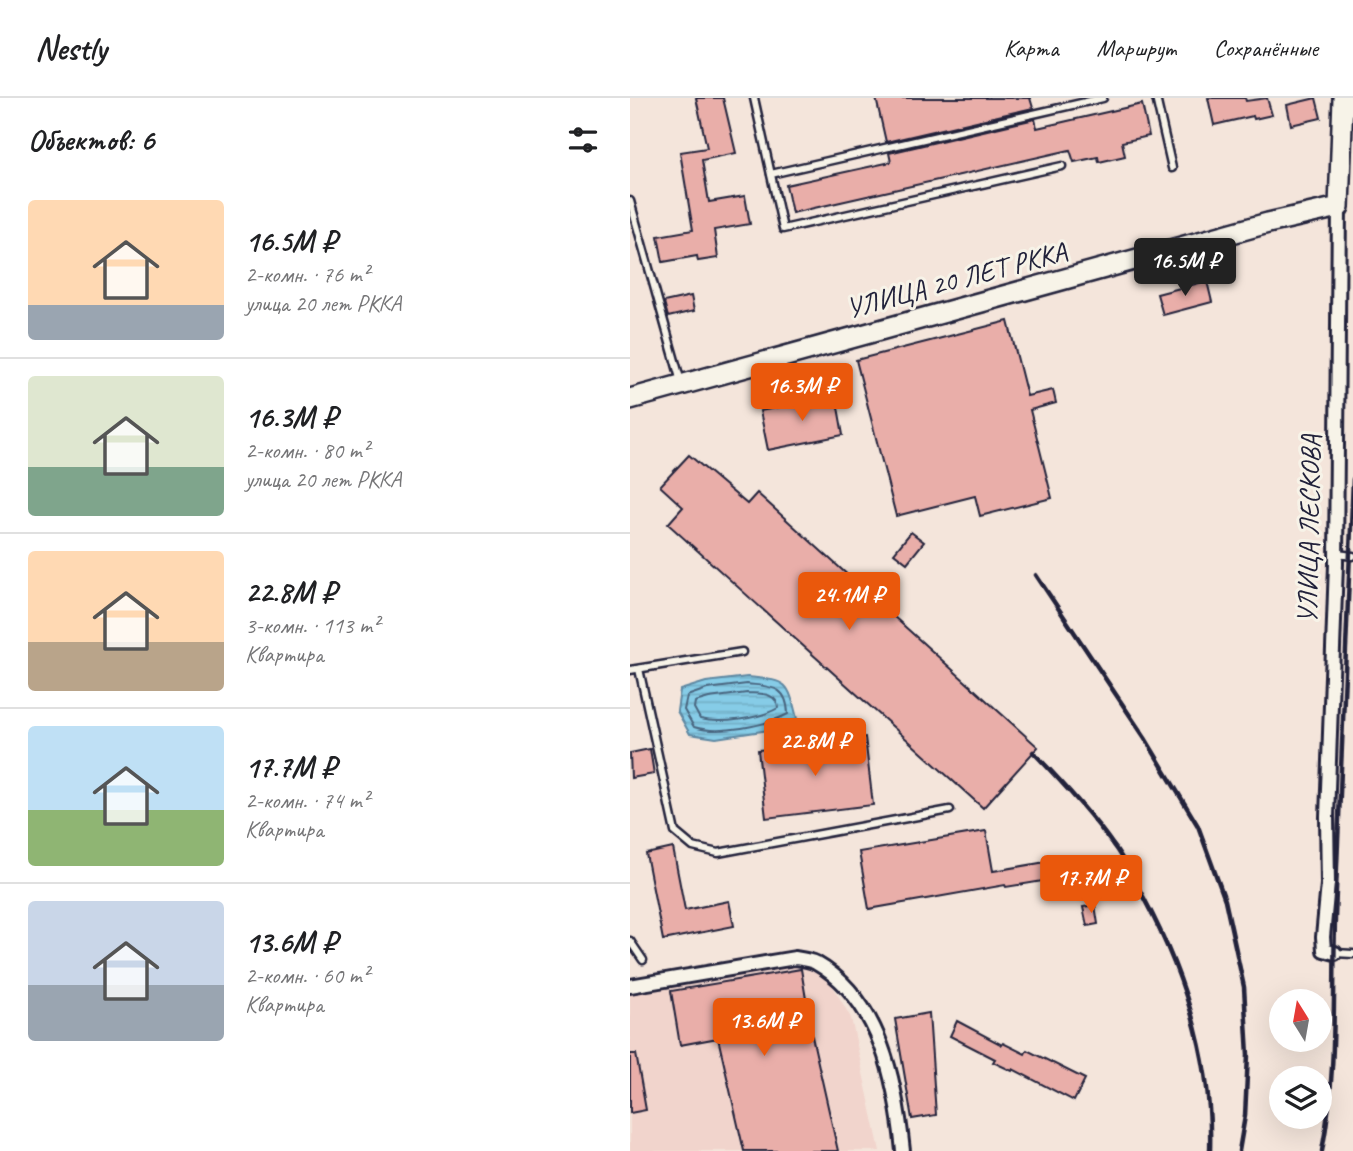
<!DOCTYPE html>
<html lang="ru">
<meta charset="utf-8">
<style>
body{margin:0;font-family:Caveat,sans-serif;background:#f6f6f6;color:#202124;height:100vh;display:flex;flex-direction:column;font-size:26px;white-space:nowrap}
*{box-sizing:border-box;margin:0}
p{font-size:23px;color:#757577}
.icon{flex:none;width:38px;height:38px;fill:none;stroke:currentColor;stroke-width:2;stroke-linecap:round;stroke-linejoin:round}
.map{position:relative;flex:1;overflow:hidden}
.side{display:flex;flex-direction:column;background:#fff;width:630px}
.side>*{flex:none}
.needle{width:46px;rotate:349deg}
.fabs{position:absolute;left:639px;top:891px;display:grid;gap:14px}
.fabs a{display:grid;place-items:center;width:63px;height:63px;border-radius:50%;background:#fff;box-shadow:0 7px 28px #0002;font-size:35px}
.price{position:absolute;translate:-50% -60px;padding:0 16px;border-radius:7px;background:#ea580c;color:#fff;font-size:23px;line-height:46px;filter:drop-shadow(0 2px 4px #0008)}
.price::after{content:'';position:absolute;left:50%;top:42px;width:21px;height:16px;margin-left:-10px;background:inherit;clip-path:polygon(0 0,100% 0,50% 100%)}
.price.active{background:#222;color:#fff}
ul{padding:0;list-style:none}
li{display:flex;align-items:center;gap:21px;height:175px;padding:0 28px}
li+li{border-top:2px solid #e0e0e0}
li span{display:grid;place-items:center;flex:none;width:196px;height:140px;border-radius:7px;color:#555}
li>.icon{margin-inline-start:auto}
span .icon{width:84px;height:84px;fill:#fffc;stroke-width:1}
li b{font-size:30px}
h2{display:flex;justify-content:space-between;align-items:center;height:84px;padding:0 28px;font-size:30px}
header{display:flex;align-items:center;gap:42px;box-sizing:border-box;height:98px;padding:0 35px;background:#fff;border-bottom:2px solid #e0e0e0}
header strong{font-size:33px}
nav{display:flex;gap:38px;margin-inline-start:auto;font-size:24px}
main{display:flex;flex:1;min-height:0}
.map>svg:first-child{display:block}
.built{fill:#f1d4cc}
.water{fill:url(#water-rules);stroke:#5e88a2;stroke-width:2}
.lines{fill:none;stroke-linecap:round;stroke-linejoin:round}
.shore{stroke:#4a6680;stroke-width:2}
.building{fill:#e9aea9;stroke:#22223b;stroke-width:2}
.lane-casing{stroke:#22223b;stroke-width:11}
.street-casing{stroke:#22223b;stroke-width:18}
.secondary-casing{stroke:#22223b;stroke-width:24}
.lane{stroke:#f7f3e8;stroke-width:6}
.street{stroke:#f7f3e8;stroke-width:12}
.secondary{stroke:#f7f3e8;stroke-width:19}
.rail{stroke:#22223b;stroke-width:4.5}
.labels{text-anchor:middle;stroke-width:6;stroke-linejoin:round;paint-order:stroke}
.street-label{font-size:28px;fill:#22223b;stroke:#f7f3e8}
</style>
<header>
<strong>Nestly</strong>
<nav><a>Карта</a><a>Маршрут</a><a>Сохранённые</a></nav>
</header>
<main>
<section class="side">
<h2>Объектов: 6<svg class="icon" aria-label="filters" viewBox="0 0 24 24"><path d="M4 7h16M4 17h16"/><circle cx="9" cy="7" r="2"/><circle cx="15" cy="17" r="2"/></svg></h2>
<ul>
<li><span style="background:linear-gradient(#ffd9b3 75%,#9aa5b1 0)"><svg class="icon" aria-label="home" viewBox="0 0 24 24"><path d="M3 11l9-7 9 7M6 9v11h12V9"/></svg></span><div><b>16.5M ₽</b><p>2-комн. · 76 m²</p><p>улица 20 лет РККА</p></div></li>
<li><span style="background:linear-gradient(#dfe7d0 65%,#7fa58c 0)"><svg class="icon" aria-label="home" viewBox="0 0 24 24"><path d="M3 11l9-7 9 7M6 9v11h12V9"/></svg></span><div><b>16.3M ₽</b><p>2-комн. · 80 m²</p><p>улица 20 лет РККА</p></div></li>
<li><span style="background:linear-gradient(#ffd9b3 65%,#b9a48a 0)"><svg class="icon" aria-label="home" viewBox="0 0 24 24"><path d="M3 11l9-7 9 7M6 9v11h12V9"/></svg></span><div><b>22.8M ₽</b><p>3-комн. · 113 m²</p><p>Квартира</p></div></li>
<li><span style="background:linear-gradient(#bfe0f5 60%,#8fb573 0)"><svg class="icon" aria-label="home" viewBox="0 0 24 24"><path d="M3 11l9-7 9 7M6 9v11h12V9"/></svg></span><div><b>17.7M ₽</b><p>2-комн. · 74 m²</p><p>Квартира</p></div></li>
<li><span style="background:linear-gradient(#c9d6e8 60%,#9aa5b1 0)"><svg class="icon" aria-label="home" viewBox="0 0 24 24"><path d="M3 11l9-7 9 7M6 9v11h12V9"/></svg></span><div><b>13.6M ₽</b><p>2-комн. · 60 m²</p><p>Квартира</p></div></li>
</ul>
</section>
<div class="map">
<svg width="723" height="1053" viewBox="0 0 723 1053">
<defs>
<pattern id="water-rules" width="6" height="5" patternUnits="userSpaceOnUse" patternTransform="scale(1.75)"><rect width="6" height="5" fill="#86cce7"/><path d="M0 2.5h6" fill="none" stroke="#73afc7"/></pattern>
</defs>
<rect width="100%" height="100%" fill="#f4e5db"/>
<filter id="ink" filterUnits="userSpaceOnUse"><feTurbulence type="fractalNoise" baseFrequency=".0143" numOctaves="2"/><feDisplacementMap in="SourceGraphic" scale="14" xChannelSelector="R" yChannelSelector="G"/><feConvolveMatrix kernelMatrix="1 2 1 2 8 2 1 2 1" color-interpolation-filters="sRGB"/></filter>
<g filter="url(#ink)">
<path class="built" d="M 162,866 L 178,867 L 200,883 L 221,920 L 250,1053 L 0,1053 L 0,895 Z"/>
<path class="water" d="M 117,579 C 156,583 158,581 167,621 L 139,632 L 86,640 L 60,636 L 47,613 L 50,592 L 76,584 Z"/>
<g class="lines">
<g class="shore">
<path d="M 117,586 C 141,589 157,587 158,616 C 135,628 89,637 64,629 L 54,612 L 57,598 L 77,591 Z"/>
<path d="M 117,595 C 130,596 147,594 148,610 C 129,621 91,626 70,621 L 64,610 L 65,604 L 79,600 Z"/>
</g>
</g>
<g class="building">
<path d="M 66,0 L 93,0 L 106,55 L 72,62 L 79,104 L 115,98 L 120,126 L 84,132 L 88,160 L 68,163 L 67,158 L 33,164 L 28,138 L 63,132 L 50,54 L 77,50 Z"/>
<path d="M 246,0 L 400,0 L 403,10 L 256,44 Z"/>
<path d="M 578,0 L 615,0 L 616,3 L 637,0 L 642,17 L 624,21 L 623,18 L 584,27 Z"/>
<path d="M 686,0 L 691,20 L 661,27 L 657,7 Z"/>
<path d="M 512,6 L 519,38 L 492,44 L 495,58 L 469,64 L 468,59 L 444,64 L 440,52 L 162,115 L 156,87 L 261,64 L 259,55 L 405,21 L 407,30 Z"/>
<path d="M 577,183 L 582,204 L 533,217 L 527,196 Z"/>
<path d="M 61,198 L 64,213 L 38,219 L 34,204 Z"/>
<path d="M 378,223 L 397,298 L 423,292 L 426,305 L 400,312 L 422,400 L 350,418 L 345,398 L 266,418 L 226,262 Z"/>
<path d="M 206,298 L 213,337 L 138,352 L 130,313 Z"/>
<path d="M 59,357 L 117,406 L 127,395 L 408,649 L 353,710 L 38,426 L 53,409 L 30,388 Z"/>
<path d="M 281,434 L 294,444 L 277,465 L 264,455 Z"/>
<path d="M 235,639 L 243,707 L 136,720 L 128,652 Z"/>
<path d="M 20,651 L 24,676 L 1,680 L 0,655 Z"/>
<path d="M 356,733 L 363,773 L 416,764 L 419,782 L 376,789 L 375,787 L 239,811 L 229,754 Z"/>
<path d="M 43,750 L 55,812 L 99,803 L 104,828 L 33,842 L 16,756 Z"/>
<path d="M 465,807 L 468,826 L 457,828 L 453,809 Z"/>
<path d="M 171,871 L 180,925 L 179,925 L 208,1053 L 114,1053 L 88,940 L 50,947 L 41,893 Z"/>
<path d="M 299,915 L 306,1017 L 282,1021 L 265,921 Z"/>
<path d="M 327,923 L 372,947 L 373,945 L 395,956 L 397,952 L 455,981 L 444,1003 L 383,971 L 382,973 L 363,964 L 365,961 L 320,938 Z"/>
<path d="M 0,956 L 6,956 L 16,1012 L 0,1015 Z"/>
</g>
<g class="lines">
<g class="lane-casing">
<g id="lane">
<path d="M 124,0 L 153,131 L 432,68"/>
<path d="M 526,0 L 542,70"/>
<path d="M 141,76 L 473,0"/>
<path d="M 0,103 L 51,284"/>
<path d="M 707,456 L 723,458"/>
<path d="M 9,571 L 45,734 L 63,749 L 88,755 L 320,712"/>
<path d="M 0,572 L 112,554"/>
<path d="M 0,843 L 13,862"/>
<path d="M 705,855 L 723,856"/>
</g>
</g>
<g class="street-casing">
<g id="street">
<path d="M 705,855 L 694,852 L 693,839 L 698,786 L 697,719 L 706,466 L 709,109"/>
<path d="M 0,888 L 165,860 C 172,861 180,862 186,865 C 251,902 266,985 273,1053"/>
</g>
</g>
<g class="secondary-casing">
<path id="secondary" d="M 0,301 L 638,125 L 709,109 L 713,0"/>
</g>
<use href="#lane" class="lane"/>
<use href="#street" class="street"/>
<use href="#secondary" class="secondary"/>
<g class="rail">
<path d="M 406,477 L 515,640 L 568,728 L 595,802 L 614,889 L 618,957 L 615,1018 L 609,1053"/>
<path d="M 403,654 C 431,683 460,714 483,747 C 492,758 498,772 505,784 C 551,865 583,959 580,1053"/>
<path d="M 692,1053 C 707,976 703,899 705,821 C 710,674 717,527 723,381"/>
</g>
</g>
</g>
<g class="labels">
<g class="street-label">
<text transform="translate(326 181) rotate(-15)" y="10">УЛИЦА 20 ЛЕТ РККА</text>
<text transform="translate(678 431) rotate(-89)" y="10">УЛИЦА ЛЕСКОВА</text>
</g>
</g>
</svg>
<div class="fabs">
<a><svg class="needle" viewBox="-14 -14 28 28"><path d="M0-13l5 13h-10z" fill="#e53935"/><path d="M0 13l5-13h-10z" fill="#757577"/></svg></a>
<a><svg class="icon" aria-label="layers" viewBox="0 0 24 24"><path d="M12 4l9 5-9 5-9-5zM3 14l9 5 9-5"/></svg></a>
</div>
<b class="price active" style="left:555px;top:200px">16.5M ₽</b>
<b class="price" style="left:172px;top:325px">16.3M ₽</b>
<b class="price" style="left:219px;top:534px">24.1M ₽</b>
<b class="price" style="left:185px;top:680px">22.8M ₽</b>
<b class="price" style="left:461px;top:817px">17.7M ₽</b>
<b class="price" style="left:134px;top:960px">13.6M ₽</b>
</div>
</main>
